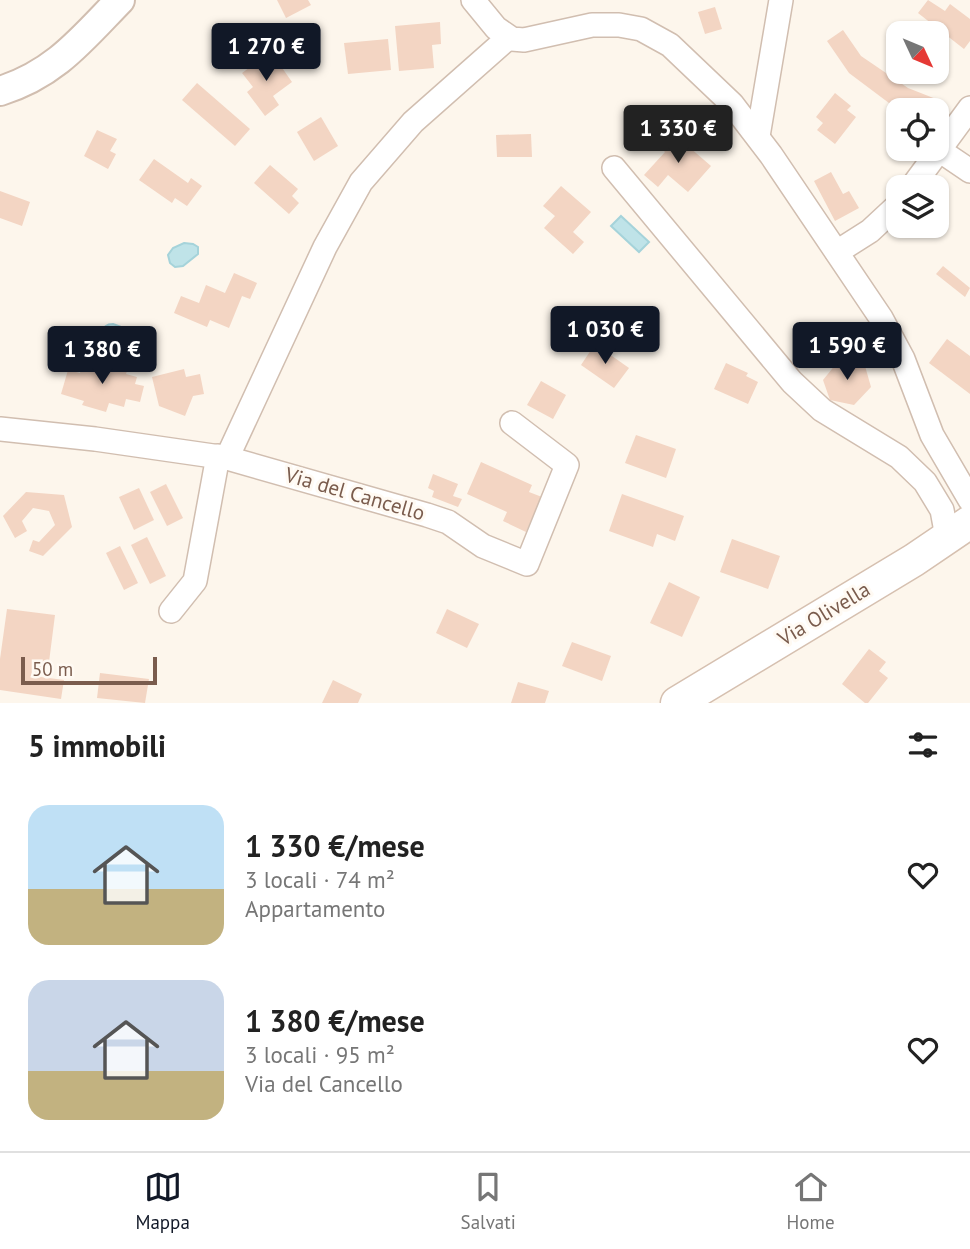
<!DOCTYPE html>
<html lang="it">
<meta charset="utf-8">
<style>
body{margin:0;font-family:"PT Sans",sans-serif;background:#f6f6f6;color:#222;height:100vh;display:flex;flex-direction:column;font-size:26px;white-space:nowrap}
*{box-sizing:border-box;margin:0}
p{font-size:23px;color:#767676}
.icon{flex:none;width:38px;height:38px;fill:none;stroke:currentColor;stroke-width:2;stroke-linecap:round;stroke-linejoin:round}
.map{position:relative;height:703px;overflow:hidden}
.details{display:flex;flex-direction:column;background:#fff;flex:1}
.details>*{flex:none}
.needle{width:46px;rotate:134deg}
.tools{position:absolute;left:886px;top:21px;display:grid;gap:14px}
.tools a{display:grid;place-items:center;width:63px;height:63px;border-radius:14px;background:#fff;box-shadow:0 2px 5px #0004;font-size:35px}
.scale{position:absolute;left:21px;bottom:18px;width:136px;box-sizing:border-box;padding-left:7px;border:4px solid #7a5c4d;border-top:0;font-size:19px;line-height:24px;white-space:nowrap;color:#7a5c4d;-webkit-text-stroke:5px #fffaf3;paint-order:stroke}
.price{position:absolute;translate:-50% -60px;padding:0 16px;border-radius:7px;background:#111827;color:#fff;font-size:23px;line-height:46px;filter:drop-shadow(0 2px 4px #0008)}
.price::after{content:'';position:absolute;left:50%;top:42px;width:21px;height:16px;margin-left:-10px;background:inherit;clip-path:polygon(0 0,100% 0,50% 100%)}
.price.active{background:#222;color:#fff}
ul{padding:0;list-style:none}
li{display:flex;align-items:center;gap:21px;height:175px;padding:0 28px}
li span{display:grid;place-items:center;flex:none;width:196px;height:140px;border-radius:21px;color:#555}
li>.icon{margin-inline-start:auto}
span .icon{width:84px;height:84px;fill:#fffc;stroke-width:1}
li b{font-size:30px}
h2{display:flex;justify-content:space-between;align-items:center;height:84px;padding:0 28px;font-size:30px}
.tab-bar{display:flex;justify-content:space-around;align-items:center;height:98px;border-top:2px solid #e0e0e0;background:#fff;font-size:19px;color:#767676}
.tab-bar a{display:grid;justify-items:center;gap:4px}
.tab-bar .active{color:#111827}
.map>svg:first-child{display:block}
.water{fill:#bfe3e8;stroke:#a5d3da;stroke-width:2}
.building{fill:#f3d5c3}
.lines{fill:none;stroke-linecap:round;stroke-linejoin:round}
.minor-casing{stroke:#d1beb0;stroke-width:26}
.tertiary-casing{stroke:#d1beb0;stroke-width:32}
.secondary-casing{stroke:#d6c0b0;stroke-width:35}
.minor{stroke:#fff;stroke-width:23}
.tertiary{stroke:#fff;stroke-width:28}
.secondary{stroke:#fff;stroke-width:32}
.labels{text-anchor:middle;stroke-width:6;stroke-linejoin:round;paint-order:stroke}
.street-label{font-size:21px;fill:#7a5c4d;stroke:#fffaf3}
</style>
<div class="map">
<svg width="970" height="703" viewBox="0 0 970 703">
<rect width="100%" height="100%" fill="#fdf6ec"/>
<g class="water">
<path d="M 621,216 L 649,242 L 639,252 L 611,226 Z"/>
<path d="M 184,243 L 193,244 L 198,247 L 198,254 L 183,266 L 175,267 L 170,263 L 168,255 L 173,248 Z"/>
<path d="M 113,324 L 132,331 L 134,337 L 132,341 L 127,343 L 105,339 L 102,333 C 103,327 107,324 113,324 Z"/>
</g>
<g class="building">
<path d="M 277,0 L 308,0 L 311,5 L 286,18 Z"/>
<path d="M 928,0 L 945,11 L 950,4 L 970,19 L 970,41 L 964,49 L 918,13 Z"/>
<path d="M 715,7 L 722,29 L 705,34 L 698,12 Z"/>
<path d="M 440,22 L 441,44 L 432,45 L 434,68 L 399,71 L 395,26 Z"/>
<path d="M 843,30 L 861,56 L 908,88 L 936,99 L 932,110 L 907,110 L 893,106 L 849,73 L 827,41 Z"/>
<path d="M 239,34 L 253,53 L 237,66 L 222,47 Z"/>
<path d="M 388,39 L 391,70 L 348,74 L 344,43 Z"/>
<path d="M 271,52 L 292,82 L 273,96 L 279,105 L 265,116 L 247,92 L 253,87 L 242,73 Z"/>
<path d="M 197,83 L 250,129 L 235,146 L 182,100 Z"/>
<path d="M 835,93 L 851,106 L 847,110 L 856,117 L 835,144 L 817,130 L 823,123 L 816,117 Z"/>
<path d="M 321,117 L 338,146 L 314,161 L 297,132 Z"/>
<path d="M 97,130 L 117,139 L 110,151 L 116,154 L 108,169 L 84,156 Z"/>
<path d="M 531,134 L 532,157 L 497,157 L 496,135 Z"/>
<path d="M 674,134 L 711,166 L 688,192 L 668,175 L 658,187 L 644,175 L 665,152 L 661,148 Z"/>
<path d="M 154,159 L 188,183 L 191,178 L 202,186 L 187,206 L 175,198 L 172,203 L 139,180 Z"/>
<path d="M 270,165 L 298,189 L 292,196 L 299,203 L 289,214 L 254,183 Z"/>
<path d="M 831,172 L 843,194 L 849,191 L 859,208 L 835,221 L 814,181 Z"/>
<path d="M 561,186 L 591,212 L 573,232 L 584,242 L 573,254 L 544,228 L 555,216 L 543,206 Z"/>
<path d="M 0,191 L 30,202 L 22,226 L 0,218 Z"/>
<path d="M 943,266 L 970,288 L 965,297 L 936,274 Z"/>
<path d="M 234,273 L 257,283 L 250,299 L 242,296 L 229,328 L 210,320 L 207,327 L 174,313 L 181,296 L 199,303 L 206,285 L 225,293 Z"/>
<path d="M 947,339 L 970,356 L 970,394 L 929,363 Z"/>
<path d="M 595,344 L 629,368 L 614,388 L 581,365 Z"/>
<path d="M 84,359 L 127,371 L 126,374 L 137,377 L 135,384 L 144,386 L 140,402 L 126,399 L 124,407 L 109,403 L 106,412 L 82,405 L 84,401 L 61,394 L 68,370 L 80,373 Z"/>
<path d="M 840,359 L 865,366 L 871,387 L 854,405 L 830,400 L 823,380 Z"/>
<path d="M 726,363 L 748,373 L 746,376 L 758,382 L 748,404 L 714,389 Z"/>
<path d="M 184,369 L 186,377 L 200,374 L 204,394 L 193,396 L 185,416 L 159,406 L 152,377 Z"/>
<path d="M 541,381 L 566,395 L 553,419 L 527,405 Z"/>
<path d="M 636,435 L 676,449 L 666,478 L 625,463 Z"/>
<path d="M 481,462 L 532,485 L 529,492 L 542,497 L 526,532 L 503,521 L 507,512 L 467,494 Z"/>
<path d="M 433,474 L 458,484 L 453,496 L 462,499 L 458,507 L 432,497 L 434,491 L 428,488 Z"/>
<path d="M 166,484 L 183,518 L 167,526 L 150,492 Z"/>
<path d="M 139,488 L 154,520 L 134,530 L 119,497 Z"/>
<path d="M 26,492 L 64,495 L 72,527 L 43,556 L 29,551 L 33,540 L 39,542 L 55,525 L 49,511 L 33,508 L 22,521 L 27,531 L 15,538 L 3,516 Z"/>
<path d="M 622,494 L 684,516 L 675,541 L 657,534 L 653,547 L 609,531 Z"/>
<path d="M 147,537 L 166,576 L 150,584 L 131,545 Z"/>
<path d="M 732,539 L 780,556 L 768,589 L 720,572 Z"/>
<path d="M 120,546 L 138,583 L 124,590 L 106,553 Z"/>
<path d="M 669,582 L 700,597 L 682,637 L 650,623 Z"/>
<path d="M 7,609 L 55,615 L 49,662 L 43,662 L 41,677 L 64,680 L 61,699 L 0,690 L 0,659 Z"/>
<path d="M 447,609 L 479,624 L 467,648 L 436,633 Z"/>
<path d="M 572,642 L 611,656 L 602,681 L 562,666 Z"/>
<path d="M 869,649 L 886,662 L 879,671 L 888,678 L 868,703 L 865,703 L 842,684 Z"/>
<path d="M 100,673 L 149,679 L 145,703 L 97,698 Z"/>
<path d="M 333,680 L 362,694 L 358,703 L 322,703 Z"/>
<path d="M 518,682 L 549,691 L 545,703 L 511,703 Z"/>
</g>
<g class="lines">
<g class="minor-casing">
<g id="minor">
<path d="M 473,0 L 496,28 L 512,39 L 524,40 L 592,25 L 619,25 L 641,29 L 670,45 L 732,104 L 771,155 L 881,318 L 903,359 L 932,435 L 970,500"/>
<path d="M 758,136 L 781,0"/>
<path d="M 939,150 L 970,171"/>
<path d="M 614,168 L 792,382 L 822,410 L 899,457 L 925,482 L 942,510 L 947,537"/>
<path d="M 912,187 L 970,108"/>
<path d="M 837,252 L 870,231 L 898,205"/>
<path d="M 0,429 L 95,439 L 227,458 L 427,515 L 448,522 L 483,546 L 527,564 L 567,465 L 512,423"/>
<path d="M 227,458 L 325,247 L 361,182 L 413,122 L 508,38"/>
<path d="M 171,611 L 195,581 L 218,456"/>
</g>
</g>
<g class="tertiary-casing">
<path id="tertiary" d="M 0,91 C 55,74 82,39 120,0"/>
</g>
<g class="secondary-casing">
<path id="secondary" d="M 677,703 L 914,560 L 970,522"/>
</g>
<use href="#minor" class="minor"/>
<use href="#tertiary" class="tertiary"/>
<use href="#secondary" class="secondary"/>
</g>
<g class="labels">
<g class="street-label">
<text transform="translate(355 494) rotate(16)" y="7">Via del Cancello</text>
<text transform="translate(824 614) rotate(-31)" y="7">Via Olivella</text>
</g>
</g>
</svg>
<div class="tools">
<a><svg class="needle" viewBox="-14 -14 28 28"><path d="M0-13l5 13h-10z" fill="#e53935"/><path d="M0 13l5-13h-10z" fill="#767676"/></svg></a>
<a><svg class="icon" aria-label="locate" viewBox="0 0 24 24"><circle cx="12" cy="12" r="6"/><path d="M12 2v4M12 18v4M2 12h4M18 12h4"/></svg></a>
<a><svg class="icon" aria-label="layers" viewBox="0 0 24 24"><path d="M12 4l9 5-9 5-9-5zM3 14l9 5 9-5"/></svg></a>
</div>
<div class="scale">50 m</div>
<b class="price" style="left:266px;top:83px">1 270 €</b>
<b class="price active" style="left:678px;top:165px">1 330 €</b>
<b class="price" style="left:605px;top:366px">1 030 €</b>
<b class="price" style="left:847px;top:382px">1 590 €</b>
<b class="price" style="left:102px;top:386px">1 380 €</b>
</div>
<section class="details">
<h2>5 immobili<svg class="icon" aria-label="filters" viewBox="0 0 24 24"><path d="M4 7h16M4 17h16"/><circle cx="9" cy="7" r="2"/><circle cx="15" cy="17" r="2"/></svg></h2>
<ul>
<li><span style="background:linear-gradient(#bfe0f5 60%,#c2b280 0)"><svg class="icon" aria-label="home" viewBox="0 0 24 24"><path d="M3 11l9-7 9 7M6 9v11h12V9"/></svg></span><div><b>1 330 €/mese</b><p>3 locali · 74 m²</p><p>Appartamento</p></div><svg class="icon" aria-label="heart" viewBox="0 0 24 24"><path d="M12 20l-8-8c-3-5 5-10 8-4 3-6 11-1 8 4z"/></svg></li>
<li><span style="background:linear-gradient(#c9d6e8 65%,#c2b280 0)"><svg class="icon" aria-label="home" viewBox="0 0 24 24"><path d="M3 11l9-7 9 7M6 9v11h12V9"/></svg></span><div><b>1 380 €/mese</b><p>3 locali · 95 m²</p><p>Via del Cancello</p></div><svg class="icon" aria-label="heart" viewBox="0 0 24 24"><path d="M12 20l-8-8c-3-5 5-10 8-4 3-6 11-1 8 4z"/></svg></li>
</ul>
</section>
<nav class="tab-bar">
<a class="active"><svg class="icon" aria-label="map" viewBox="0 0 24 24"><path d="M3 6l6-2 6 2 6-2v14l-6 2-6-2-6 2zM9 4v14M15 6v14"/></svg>Mappa</a>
<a><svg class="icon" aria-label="saved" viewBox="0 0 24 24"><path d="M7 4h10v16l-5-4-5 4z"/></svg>Salvati</a>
<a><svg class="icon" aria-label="home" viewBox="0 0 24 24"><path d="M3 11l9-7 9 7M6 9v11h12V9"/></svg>Home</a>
</nav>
